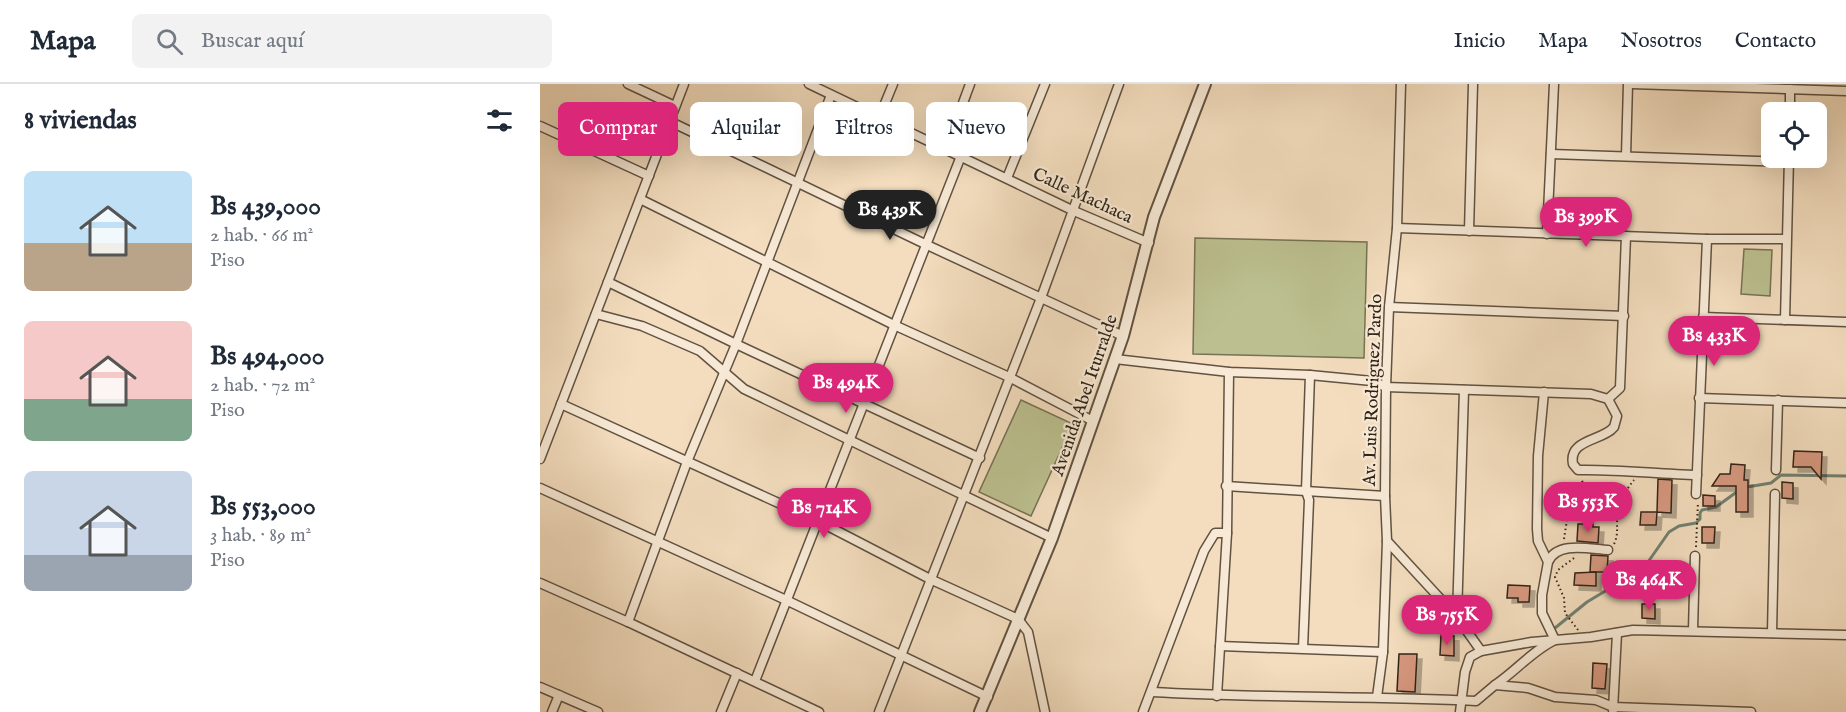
<!DOCTYPE html>
<html lang="es">
<meta charset="utf-8">
<style>
body{margin:0;font-family:"IM FELL English",serif;background:#f2f2f3;color:#1f2937;height:100vh;display:flex;flex-direction:column;font-size:22px;white-space:nowrap}
*{box-sizing:border-box;margin:0}
p{font-size:20px;color:#747a83}
.icon{flex:none;width:33px;height:33px;fill:none;stroke:currentColor;stroke-width:2;stroke-linecap:round;stroke-linejoin:round}
.map{position:relative;flex:1;overflow:hidden}
.drawer{display:flex;flex-direction:column;background:#fff;width:540px}
.drawer>*{flex:none}
.guide{position:absolute;left:18px;top:18px;width:570px;height:54px;display:flex;gap:12px}
.fabs{position:absolute;left:1221px;top:18px;display:grid;gap:12px}
.fabs a{display:grid;place-items:center;width:66px;height:66px;border-radius:9px;background:#fff;box-shadow:0 6px 24px #0002;font-size:30px}
.price{position:absolute;translate:-50% -51px;padding:0 14px;border-radius:21px;background:#db2777;color:#fff;font-size:20px;line-height:39px;filter:drop-shadow(0 2px 3px #0008)}
.price::after{content:'';position:absolute;left:50%;top:36px;width:18px;height:14px;margin-left:-9px;background:inherit;clip-path:polygon(0 0,100% 0,50% 100%)}
.price.active{background:#222;color:#fff}
ul{padding:0;list-style:none}
li{display:flex;align-items:center;gap:18px;height:150px;padding:0 24px}
li span{display:grid;place-items:center;flex:none;width:168px;height:120px;border-radius:9px;color:#555}
li>.icon{margin-inline-start:auto}
span .icon{width:72px;height:72px;fill:#fffc;stroke-width:1}
li b{font-size:26px}
h2{display:flex;justify-content:space-between;align-items:center;height:72px;padding:0 24px;font-size:26px}
.tag{padding:0 21px;border-radius:9px;background:#fff;box-shadow:0 6px 24px #0002;font-size:21px;line-height:54px}
.tag.active{background:#db2777;color:#fff}
header{display:flex;align-items:center;gap:36px;box-sizing:border-box;height:84px;padding:0 30px;background:#fff;border-bottom:2px solid #e0e1e3}
header strong{font-size:28px}
nav{display:flex;gap:33px;margin-inline-start:auto;font-size:21px}
.search{width:420px;height:54px;background:#f2f2f3;display:flex;align-items:center;gap:15px;box-sizing:border-box;padding:0 21px;border-radius:9px;color:#747a83;font-size:22px}
main{display:flex;flex:1;min-height:0}
.map>svg:first-child{display:block}
.green{fill:#bcc090;stroke:#767254;stroke-width:1.5}
.lines{fill:none;stroke-linecap:round;stroke-linejoin:round}
.stream{stroke:#718070;stroke-width:3}
.building{fill:#d6987f;stroke:#302418;stroke-width:1.5;filter:url(#shadow)}
.minor-casing{stroke:#615242;stroke-width:11}
.tertiary-casing{stroke:#615242;stroke-width:14}
.path{stroke:#302418;stroke-width:2;stroke-dasharray:1.5 3;stroke-linecap:butt}
.minor{stroke:#f7e9d5;stroke-width:8}
.tertiary{stroke:#f7e9d5;stroke-width:10}
.labels{text-anchor:middle;stroke-width:4.5;stroke-linejoin:round;paint-order:stroke}
.street-label{font-size:18px;fill:#302418;stroke:#f7e9d5}
</style>
<header>
<strong>Mapa</strong>
<div class="search"><svg class="icon" aria-label="search" viewBox="0 0 24 24"><circle cx="10" cy="10" r="6"/><path d="M15 15l6 6"/></svg>Buscar aquí</div>
<nav><a>Inicio</a><a>Mapa</a><a>Nosotros</a><a>Contacto</a></nav>
</header>
<main>
<section class="drawer">
<h2>8 viviendas<svg class="icon" aria-label="filters" viewBox="0 0 24 24"><path d="M4 7h16M4 17h16"/><circle cx="9" cy="7" r="2"/><circle cx="15" cy="17" r="2"/></svg></h2>
<ul>
<li><span style="background:linear-gradient(#bfe0f5 60%,#b9a48a 0)"><svg class="icon" aria-label="home" viewBox="0 0 24 24"><path d="M3 11l9-7 9 7M6 9v11h12V9"/></svg></span><div><b>Bs 439,000</b><p>2 hab. · 66 m²</p><p>Piso</p></div></li>
<li><span style="background:linear-gradient(#f6c9c9 65%,#7fa58c 0)"><svg class="icon" aria-label="home" viewBox="0 0 24 24"><path d="M3 11l9-7 9 7M6 9v11h12V9"/></svg></span><div><b>Bs 494,000</b><p>2 hab. · 72 m²</p><p>Piso</p></div></li>
<li><span style="background:linear-gradient(#c9d6e8 70%,#9aa5b1 0)"><svg class="icon" aria-label="home" viewBox="0 0 24 24"><path d="M3 11l9-7 9 7M6 9v11h12V9"/></svg></span><div><b>Bs 553,000</b><p>3 hab. · 89 m²</p><p>Piso</p></div></li>
</ul>
</section>
<div class="map">
<svg width="1306" height="628" viewBox="0 0 1306 628">
<defs>
<filter id="shadow"><feDropShadow dx="5" dy="5" stdDeviation="0" flood-color="#0004"/></filter>
</defs>
<rect width="100%" height="100%" fill="#f3ddbe"/>
<filter id="stains"><feTurbulence type="fractalNoise" baseFrequency=".00333" numOctaves="4"/><feColorMatrix values="0 0 0 0 .2 0 0 0 0 .09 0 0 0 0 .02 0 0 0 .5 -.17"/></filter>
<radialGradient id="worn" r=".72"><stop offset=".6" stop-color="#630" stop-opacity="0"/><stop offset="1" stop-color="#630" stop-opacity=".3"/></radialGradient>
<g class="green">
<path d="M 655,154 L 827,158 L 824,274 L 653,270 Z"/>
<path d="M 1204,165 L 1232,166 L 1230,212 L 1201,210 Z"/>
<path d="M 481,316 L 533,340 L 491,432 L 439,408 Z"/>
</g>
<g class="lines">
<g class="stream">
<path d="M 1207,403 L 1231,399 L 1241,391 L 1306,392"/>
<path d="M 1015,544 L 1047,518 L 1092,491 L 1108,478 L 1129,448 L 1139,442 L 1156,439 L 1160,435 L 1160,429 L 1162,426 L 1176,423 L 1198,407"/>
</g>
</g>
<g class="building">
<path d="M 1254,367 L 1282,368 L 1281,395 L 1271,383 L 1253,383 Z"/>
<path d="M 1191,380 L 1205,381 L 1204,396 L 1208,396 L 1208,428 L 1196,428 L 1196,402 L 1172,402 L 1180,390 L 1190,390 Z"/>
<path d="M 1118,395 L 1132,396 L 1131,429 L 1117,428 L 1116,441 L 1100,441 L 1101,428 L 1117,428 Z"/>
<path d="M 1242,398 L 1253,399 L 1253,415 L 1242,414 Z"/>
<path d="M 1163,411 L 1175,412 L 1175,422 L 1163,422 Z"/>
<path d="M 1038,440 L 1053,440 L 1053,443 L 1059,443 L 1058,459 L 1037,457 Z"/>
<path d="M 1162,443 L 1175,443 L 1174,459 L 1162,459 Z"/>
<path d="M 1051,471 L 1068,472 L 1067,488 L 1050,488 Z"/>
<path d="M 1056,488 L 1056,502 L 1034,501 L 1035,489 Z"/>
<path d="M 968,501 L 990,502 L 989,518 L 978,518 L 978,514 L 967,514 Z"/>
<path d="M 1102,520 L 1115,520 L 1115,535 L 1102,534 Z"/>
<path d="M 901,551 L 914,552 L 914,572 L 900,571 Z"/>
<path d="M 859,570 L 877,570 L 875,608 L 857,607 Z"/>
<path d="M 1053,579 L 1067,580 L 1065,605 L 1052,604 Z"/>
</g>
<g class="lines">
<g class="minor-casing">
<g id="minor">
<path d="M 88,0 L 135,22"/>
<path d="M 269,0 L 534,127 L 609,159"/>
<path d="M 1092,0 L 1306,7"/>
<path d="M 1250,28 L 1250,5"/>
<path d="M 339,34 L 353,0"/>
<path d="M 129,37 L 385,160 L 583,252"/>
<path d="M 0,42 L 109,92"/>
<path d="M 406,65 L 430,0"/>
<path d="M 1011,70 L 1249,78"/>
<path d="M 1086,72 L 1088,0"/>
<path d="M 467,94 L 505,0"/>
<path d="M 100,115 L 354,241 L 469,293 L 553,337"/>
<path d="M 857,144 L 1167,155 L 1246,155"/>
<path d="M 929,147 L 933,0"/>
<path d="M 1007,150 L 1014,0"/>
<path d="M 1086,152 L 1080,304 L 1068,315 L 1077,332 L 1074,343 C 1063,357 1028,355 1033,380 L 1038,386 C 1077,385 1117,390 1157,391"/>
<path d="M 68,198 L 196,260 L 440,374"/>
<path d="M 849,223 L 1084,232"/>
<path d="M 56,230 L 102,242 L 160,267 L 204,305 L 512,454"/>
<path d="M 1163,233 L 1306,238"/>
<path d="M 1245,236 L 1249,74"/>
<path d="M 575,275 L 689,288 L 770,291 L 832,297 L 846,303 L 1051,310 L 1068,315"/>
<path d="M 1159,314 L 1306,319"/>
<path d="M 21,320 L 278,437 L 390,495 L 478,535 L 488,548 L 505,628"/>
<path d="M 0,375 L 144,0"/>
<path d="M 1236,386 L 1238,316"/>
<path d="M 686,402 L 845,412"/>
<path d="M 0,404 L 246,516 L 448,613"/>
<path d="M 1156,410 L 1167,155"/>
<path d="M 847,457 L 917,533 L 941,567 L 992,558 L 1051,553 L 1093,546 L 1306,551"/>
<path d="M 1008,478 C 1017,457 1049,465 1068,466"/>
<path d="M 0,499 L 88,538 L 279,628"/>
<path d="M 917,533 L 924,306"/>
<path d="M 88,538 L 147,378 L 196,260 L 291,11"/>
<path d="M 1153,546 L 1155,472"/>
<path d="M 1232,549 L 1235,410"/>
<path d="M 680,562 L 843,568"/>
<path d="M 763,564 L 769,416 L 766,407 L 770,291"/>
<path d="M 215,597 L 421,72"/>
<path d="M 955,601 C 976,587 993,566 1015,556 L 1002,529 L 1002,511 L 1008,478 L 998,457 L 997,445 L 998,372 L 1004,308"/>
<path d="M 0,603 L 58,628"/>
<path d="M 612,608 C 720,614 828,612 936,617 L 955,601 L 988,604 L 1015,613 L 1056,616 L 1073,623 L 1211,628"/>
<path d="M 677,612 L 687,449 L 689,288"/>
<path d="M 837,613 L 843,568 L 847,457 L 845,412 L 846,303 L 849,223 L 857,144 L 861,0"/>
<path d="M 1073,626 L 1077,549"/>
<path d="M 12,628 L 19,611"/>
<path d="M 181,628 L 197,589"/>
<path d="M 339,628 L 501,214 L 579,0"/>
<path d="M 603,628 L 664,467 L 675,449 L 687,449"/>
<path d="M 920,628 L 925,588 L 930,573 L 941,567"/>
</g>
</g>
<g class="tertiary-casing">
<path id="tertiary" d="M 440,628 L 512,454 L 583,252 L 614,133 L 665,0"/>
</g>
<g class="path">
<path d="M 1024,455 L 1029,423 L 1044,406 L 1042,396"/>
<path d="M 1074,460 C 1078,452 1077,445 1077,436 C 1079,420 1084,408 1094,396"/>
<path d="M 1156,463 L 1158,418"/>
<path d="M 1034,474 L 1018,486 L 1015,493 L 1024,514 L 1025,529 L 1038,546"/>
</g>
<use href="#minor" class="minor"/>
<use href="#tertiary" class="tertiary"/>
</g>
<g class="labels">
<g class="street-label">
<text transform="translate(543 111) rotate(25)" y="6">Calle Machaca</text>
<text transform="translate(832 306) rotate(-88)" y="6">Av. Luis Rodriguez Pardo</text>
<text transform="translate(544 311) rotate(-71)" y="6">Avenida Abel Iturralde</text>
</g>
</g>
<rect width="100%" height="100%" filter="url(#stains)"/>
<rect width="100%" height="100%" fill="url(#worn)"/>
</svg>
<div class="fabs">
<a><svg class="icon" aria-label="locate" viewBox="0 0 24 24"><circle cx="12" cy="12" r="6"/><path d="M12 2v4M12 18v4M2 12h4M18 12h4"/></svg></a>
</div>
<b class="price active" style="left:350px;top:157px">Bs 439K</b>
<b class="price" style="left:1046px;top:164px">Bs 399K</b>
<b class="price" style="left:1174px;top:283px">Bs 433K</b>
<b class="price" style="left:306px;top:330px">Bs 494K</b>
<b class="price" style="left:1048px;top:449px">Bs 553K</b>
<b class="price" style="left:284px;top:455px">Bs 714K</b>
<b class="price" style="left:1109px;top:527px">Bs 464K</b>
<b class="price" style="left:907px;top:562px">Bs 755K</b>
<div class="guide">
<a class="tag active">Comprar</a>
<a class="tag">Alquilar</a>
<a class="tag">Filtros</a>
<a class="tag">Nuevo</a>
</div>
</div>
</main>
